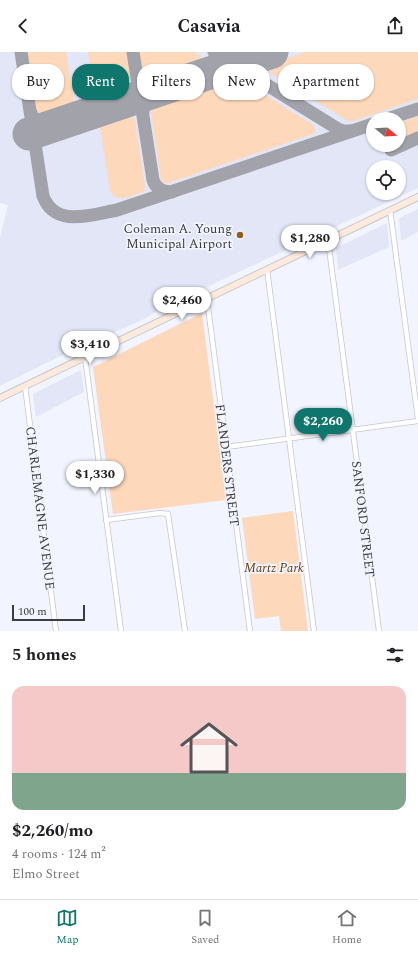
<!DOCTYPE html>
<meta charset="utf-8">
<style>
body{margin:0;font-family:Spectral,serif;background:#f6f6f6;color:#202124;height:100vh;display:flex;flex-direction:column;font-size:15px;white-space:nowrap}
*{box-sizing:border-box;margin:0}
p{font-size:13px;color:#757577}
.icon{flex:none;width:22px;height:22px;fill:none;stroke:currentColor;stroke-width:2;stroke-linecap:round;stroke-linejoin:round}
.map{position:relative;height:579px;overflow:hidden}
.drawer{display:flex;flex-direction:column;background:#fff;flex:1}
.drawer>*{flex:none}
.top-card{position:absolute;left:12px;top:12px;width:394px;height:36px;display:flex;gap:8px}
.needle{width:26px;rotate:108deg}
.tools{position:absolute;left:366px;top:60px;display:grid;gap:8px}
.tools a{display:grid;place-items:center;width:40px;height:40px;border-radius:50%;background:#fff;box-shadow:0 1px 3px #0004;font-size:20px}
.scale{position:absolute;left:12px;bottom:10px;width:73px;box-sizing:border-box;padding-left:4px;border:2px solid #3b3c40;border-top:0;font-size:11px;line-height:14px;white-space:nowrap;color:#3b3c40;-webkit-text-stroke:3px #f2f4ff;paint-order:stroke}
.price{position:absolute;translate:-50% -34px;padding:0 9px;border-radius:14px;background:#fff;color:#222;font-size:13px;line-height:26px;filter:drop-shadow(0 1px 2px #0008)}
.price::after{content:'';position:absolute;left:50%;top:24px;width:12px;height:9px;margin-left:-6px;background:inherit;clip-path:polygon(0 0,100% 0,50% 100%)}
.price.on{background:#0f766e;color:#fff}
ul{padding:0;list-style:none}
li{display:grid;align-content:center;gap:8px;height:212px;padding:0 12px}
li+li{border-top:1px solid #e0e0e0}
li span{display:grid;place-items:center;height:124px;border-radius:12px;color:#555}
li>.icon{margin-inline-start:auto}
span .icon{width:72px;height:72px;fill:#fffc;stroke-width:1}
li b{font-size:17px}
h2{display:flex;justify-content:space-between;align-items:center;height:48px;padding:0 12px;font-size:17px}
.tag{padding:0 14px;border-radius:16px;background:#fff;box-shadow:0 1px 3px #0004;font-size:14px;line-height:36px}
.tag.on{background:#0f766e;color:#fff}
header{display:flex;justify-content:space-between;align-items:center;height:52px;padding:0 12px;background:#fff;font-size:18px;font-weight:700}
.tabs{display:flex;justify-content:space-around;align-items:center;height:56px;border-top:1px solid #e0e0e0;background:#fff;font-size:11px;color:#757577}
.tabs a{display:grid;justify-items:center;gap:2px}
.tabs .on{color:#0f766e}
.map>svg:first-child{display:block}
.built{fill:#e3e6f6;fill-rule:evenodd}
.green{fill:#fdd8ba}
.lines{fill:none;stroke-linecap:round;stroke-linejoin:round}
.taxiway{stroke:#a1a2aa;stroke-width:13}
.runway{stroke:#a1a2aa;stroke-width:33}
.minor-casing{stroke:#c5c6d0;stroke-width:6}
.secondary-casing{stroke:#c5c6d0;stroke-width:8}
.minor{stroke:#fff;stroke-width:4.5}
.secondary{stroke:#fcebdc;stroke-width:6}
.poi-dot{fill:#975b1c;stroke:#f2f4ff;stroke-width:1.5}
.labels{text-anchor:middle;stroke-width:3.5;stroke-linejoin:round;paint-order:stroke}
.poi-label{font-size:13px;fill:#3b3c40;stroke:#f2f4ff;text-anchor:end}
.street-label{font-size:13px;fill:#3b3c40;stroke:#f2f4ff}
.park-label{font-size:13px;font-style:italic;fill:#653b0c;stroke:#f2f4ff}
</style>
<header><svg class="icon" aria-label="back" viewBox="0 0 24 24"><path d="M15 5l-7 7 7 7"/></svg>Casavia<svg class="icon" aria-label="share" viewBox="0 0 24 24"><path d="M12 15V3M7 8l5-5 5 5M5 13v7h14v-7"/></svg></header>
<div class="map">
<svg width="418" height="579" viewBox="0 0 418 579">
<rect width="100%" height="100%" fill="#f2f4ff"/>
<g class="built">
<path d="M 0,0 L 418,0 L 418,136 L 158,258 L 146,266 L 115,280 L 99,285 L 0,334 L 0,185 L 8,153 L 0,151 ZM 373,67 L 399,67 L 399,93 L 373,93 ZM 373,115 L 399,115 L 399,141 L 373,141 Z"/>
<path d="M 418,157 L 418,180 L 401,189 L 399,166 Z"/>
<path d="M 387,171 L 389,195 L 338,218 L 336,196 Z"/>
<path d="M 81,318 L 84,340 L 36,365 L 33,342 Z"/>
</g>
<g class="green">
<path d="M 27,0 L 66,0 L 75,55 C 63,59 41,72 35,55 Z"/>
<path d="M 88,0 L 127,0 C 133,38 136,33 100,46 L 95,42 Z"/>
<path d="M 139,0 L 194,0 L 200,4 L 202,8 L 199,13 L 150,27 C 139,23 140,10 139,0 Z"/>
<path d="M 306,0 L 418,0 L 418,47 L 353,69 L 348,69 L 269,20 L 269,12 Z"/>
<path d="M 228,26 L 229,28 L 237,27 L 243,29 L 313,73 C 316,77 316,80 313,82 L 168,131 L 163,131 L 161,127 L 151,61 L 153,55 L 158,50 Z"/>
<path d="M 124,62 L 131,64 L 135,69 L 145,134 L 144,139 L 142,140 C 132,144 117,152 110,139 L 100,75 L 105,68 Z"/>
<path d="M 418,64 L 418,81 L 399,89 L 399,71 Z"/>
<path d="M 202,261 L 226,448 L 113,462 L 93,315 Z"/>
<path d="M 293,459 L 308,579 L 281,579 L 279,564 L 255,567 L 242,466 Z"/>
</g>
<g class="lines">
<g class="taxiway">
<path d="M 21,0 L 43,144 C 55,176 90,163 117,158 L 373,72"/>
<path d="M 133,0 L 153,128 C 156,137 163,140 172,140"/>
<path d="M 214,0 L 338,77 L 343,79 L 352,79"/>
<path d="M 257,26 C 251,11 260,5 273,0"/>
<path d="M 143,60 C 144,47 154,41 165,37"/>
<path d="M 31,61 C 34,70 38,75 47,76"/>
<path d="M 387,67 L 418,57"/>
<path d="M 391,98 L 418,86"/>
</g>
<path class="runway" d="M 29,82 L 272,0"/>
<g class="minor-casing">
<g id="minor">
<path d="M 390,158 L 418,367"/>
<path d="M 328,188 L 379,579"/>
<path d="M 267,217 L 314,579"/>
<path d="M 205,248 L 208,255 L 250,579"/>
<path d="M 85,305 L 121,579"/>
<path d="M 25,334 L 56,579"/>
<path d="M 226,395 L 418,369"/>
<path d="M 106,468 L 160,461 L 168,462 L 185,579"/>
</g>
</g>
<g class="secondary-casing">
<path id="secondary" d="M 0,346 L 418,145"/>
</g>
<use href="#minor" class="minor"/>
<use href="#secondary" class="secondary"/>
</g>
<circle class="poi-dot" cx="240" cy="183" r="4"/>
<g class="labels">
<g class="poi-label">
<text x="232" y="181">Coleman A. Young<tspan x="232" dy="15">Municipal Airport</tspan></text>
</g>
<g class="street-label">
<text transform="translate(228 413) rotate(83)" y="5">FLANDERS STREET</text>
<text transform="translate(41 456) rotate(83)" y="5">CHARLEMAGNE AVENUE</text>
<text transform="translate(364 467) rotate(83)" y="5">SANFORD STREET</text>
</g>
<g class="park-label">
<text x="274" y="520">Martz Park</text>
</g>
</g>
</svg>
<div class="tools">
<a><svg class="needle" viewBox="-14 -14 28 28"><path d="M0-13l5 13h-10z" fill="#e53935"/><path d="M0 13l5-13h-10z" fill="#757577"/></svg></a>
<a><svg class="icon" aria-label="locate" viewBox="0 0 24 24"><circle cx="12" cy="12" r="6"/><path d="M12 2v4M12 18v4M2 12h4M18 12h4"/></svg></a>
</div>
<div class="scale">100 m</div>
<b class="price" style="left:310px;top:207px">$1,280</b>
<b class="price" style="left:182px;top:269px">$2,460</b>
<b class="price" style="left:90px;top:313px">$3,410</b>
<b class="price on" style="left:323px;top:390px">$2,260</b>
<b class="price" style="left:95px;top:443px">$1,330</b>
<div class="top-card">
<a class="tag">Buy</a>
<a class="tag on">Rent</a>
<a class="tag">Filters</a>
<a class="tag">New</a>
<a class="tag">Apartment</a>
</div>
</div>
<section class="drawer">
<h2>5 homes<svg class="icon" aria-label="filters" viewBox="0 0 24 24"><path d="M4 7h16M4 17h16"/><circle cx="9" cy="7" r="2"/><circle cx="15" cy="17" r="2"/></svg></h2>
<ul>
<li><span style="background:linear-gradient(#f6c9c9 70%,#7fa58c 0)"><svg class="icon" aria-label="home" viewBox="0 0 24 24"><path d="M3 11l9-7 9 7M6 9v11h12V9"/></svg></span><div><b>$2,260/mo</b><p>4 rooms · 124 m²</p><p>Elmo Street</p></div></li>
</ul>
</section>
<nav class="tabs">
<a class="on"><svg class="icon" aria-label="map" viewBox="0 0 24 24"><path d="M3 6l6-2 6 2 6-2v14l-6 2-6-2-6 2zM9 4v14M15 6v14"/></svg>Map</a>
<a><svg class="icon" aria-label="saved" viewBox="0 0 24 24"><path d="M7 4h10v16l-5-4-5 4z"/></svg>Saved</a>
<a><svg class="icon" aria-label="home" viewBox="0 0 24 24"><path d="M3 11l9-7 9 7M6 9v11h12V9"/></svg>Home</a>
</nav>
